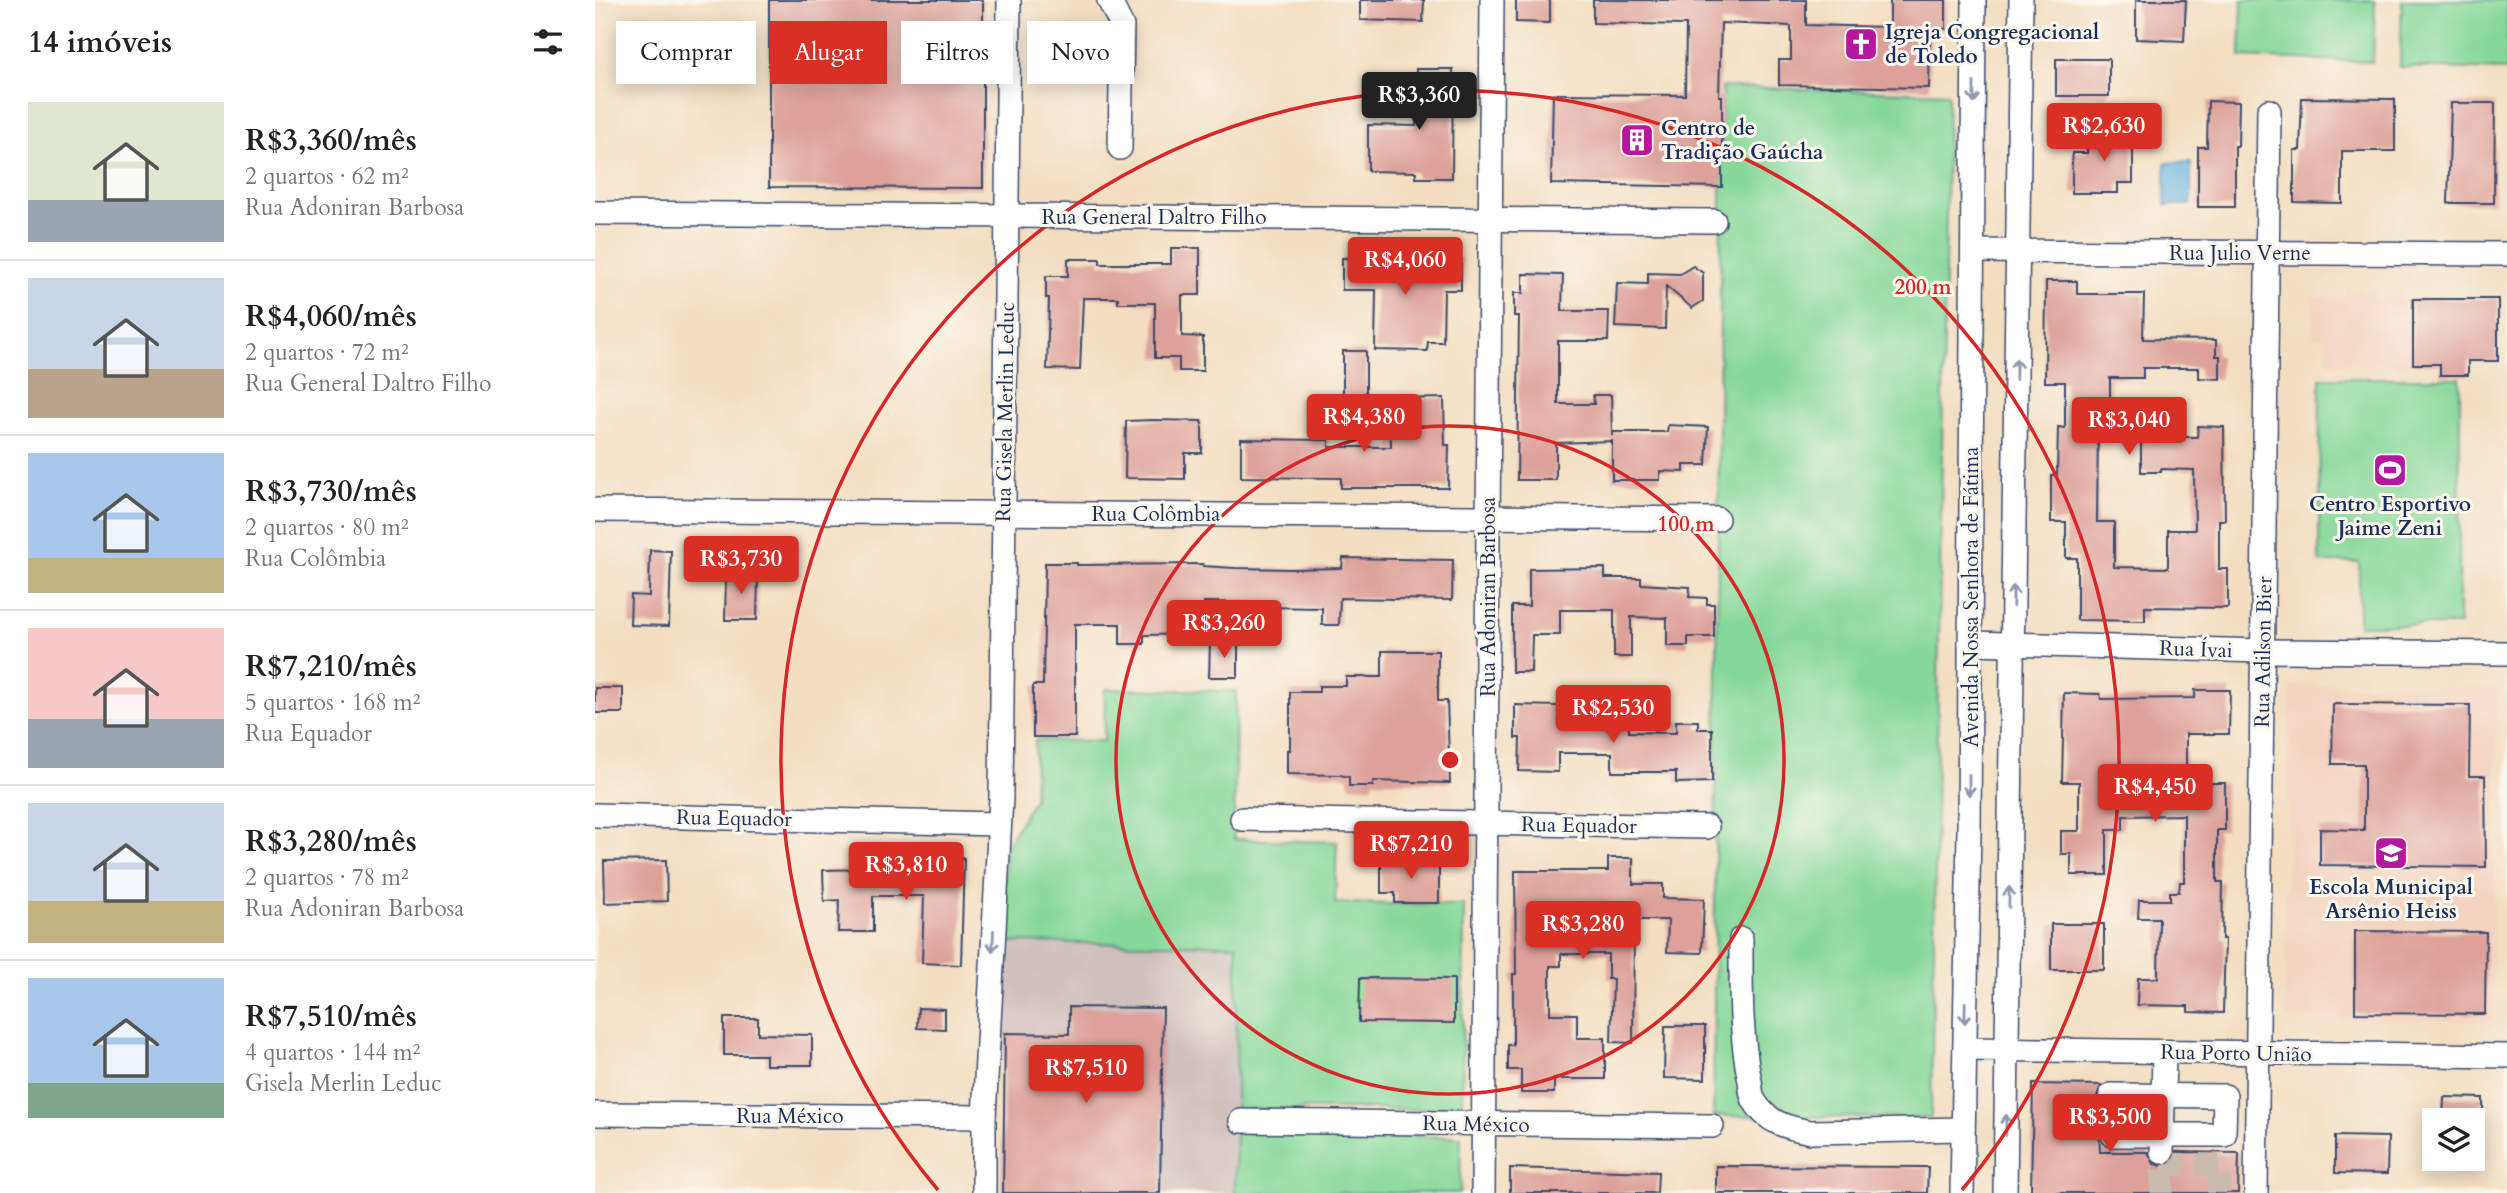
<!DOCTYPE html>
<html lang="pt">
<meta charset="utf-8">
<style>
body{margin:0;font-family:Cardo,serif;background:#f6f6f6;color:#222;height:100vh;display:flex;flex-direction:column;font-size:26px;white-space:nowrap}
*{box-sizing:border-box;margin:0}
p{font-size:23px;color:#767676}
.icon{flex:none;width:38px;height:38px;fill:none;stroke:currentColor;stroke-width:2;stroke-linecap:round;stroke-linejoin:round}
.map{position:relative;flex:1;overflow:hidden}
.drawer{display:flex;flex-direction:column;background:#fff;width:595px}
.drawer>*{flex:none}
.hud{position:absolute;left:21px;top:21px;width:665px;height:63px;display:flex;gap:14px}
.controls{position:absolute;left:1827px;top:1108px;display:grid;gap:14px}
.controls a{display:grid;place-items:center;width:63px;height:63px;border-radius:0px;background:#fff;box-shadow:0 4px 18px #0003;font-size:35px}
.price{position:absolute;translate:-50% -60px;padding:0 16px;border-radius:7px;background:#d93025;color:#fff;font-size:23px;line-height:46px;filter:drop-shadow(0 2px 4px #0008)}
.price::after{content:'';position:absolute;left:50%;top:42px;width:21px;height:16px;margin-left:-10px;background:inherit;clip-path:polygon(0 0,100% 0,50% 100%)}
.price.selected{background:#222;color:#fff}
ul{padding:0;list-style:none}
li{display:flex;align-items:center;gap:21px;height:175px;padding:0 28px}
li+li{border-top:2px solid #e0e0e0}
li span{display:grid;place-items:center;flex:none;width:196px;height:140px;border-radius:0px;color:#555}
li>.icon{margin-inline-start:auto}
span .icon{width:84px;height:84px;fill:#fffc;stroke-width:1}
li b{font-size:30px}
h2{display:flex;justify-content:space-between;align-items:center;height:84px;padding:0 28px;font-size:30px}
.chip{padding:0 24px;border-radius:0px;background:#fff;box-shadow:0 4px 18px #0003;font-size:24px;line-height:63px}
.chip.selected{background:#d93025;color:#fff}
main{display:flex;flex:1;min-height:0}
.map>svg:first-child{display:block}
.built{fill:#f4d3c0}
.industrial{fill:#d0c0bc}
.green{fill:#85d899;stroke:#50847c;stroke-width:2}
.water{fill:#66b2df;stroke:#40709e;stroke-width:2}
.building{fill:#dda19a}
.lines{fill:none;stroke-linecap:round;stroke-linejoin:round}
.minor-tunnel{stroke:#c8bbad;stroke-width:23;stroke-dasharray:23 11;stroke-linecap:butt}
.minor-casing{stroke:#3b496d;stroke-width:26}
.minor{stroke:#fff;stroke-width:23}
.oneway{stroke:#8d97ae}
.ring{fill:none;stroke:#d62828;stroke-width:3.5}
.labels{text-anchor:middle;stroke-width:6;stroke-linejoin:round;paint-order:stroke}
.poi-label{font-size:21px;font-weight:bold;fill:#1b2f5e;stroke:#fbf7ec;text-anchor:start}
.street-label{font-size:21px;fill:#1b2f5e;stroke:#fbf7ec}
.centre{fill:#d62828;stroke:#fbf7ec;stroke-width:3.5}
.ring-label{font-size:21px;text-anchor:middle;font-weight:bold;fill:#d62828;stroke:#fbf7ec;stroke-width:6;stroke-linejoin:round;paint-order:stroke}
</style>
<main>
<section class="drawer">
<h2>14 imóveis<svg class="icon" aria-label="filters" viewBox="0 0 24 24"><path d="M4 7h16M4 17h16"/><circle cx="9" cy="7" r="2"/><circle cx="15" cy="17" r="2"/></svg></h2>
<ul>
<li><span style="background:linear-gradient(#dfe7d0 70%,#9aa5b1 0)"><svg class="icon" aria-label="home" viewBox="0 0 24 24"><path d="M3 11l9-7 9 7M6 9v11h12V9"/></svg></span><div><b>R$3,360/mês</b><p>2 quartos · 62 m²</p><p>Rua Adoniran Barbosa</p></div></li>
<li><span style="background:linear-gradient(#c9d6e8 65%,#b9a48a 0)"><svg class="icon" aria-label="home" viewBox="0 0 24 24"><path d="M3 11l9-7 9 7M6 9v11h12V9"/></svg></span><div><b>R$4,060/mês</b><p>2 quartos · 72 m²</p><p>Rua General Daltro Filho</p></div></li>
<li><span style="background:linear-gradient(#a9c7e8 75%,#c2b280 0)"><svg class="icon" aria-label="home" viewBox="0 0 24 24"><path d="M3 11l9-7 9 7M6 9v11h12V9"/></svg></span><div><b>R$3,730/mês</b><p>2 quartos · 80 m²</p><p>Rua Colômbia</p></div></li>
<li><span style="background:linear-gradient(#f6c9c9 65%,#9aa5b1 0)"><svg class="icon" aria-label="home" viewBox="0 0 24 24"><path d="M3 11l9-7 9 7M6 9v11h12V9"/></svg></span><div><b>R$7,210/mês</b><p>5 quartos · 168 m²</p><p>Rua Equador</p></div></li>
<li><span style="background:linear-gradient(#c9d6e8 70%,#c2b280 0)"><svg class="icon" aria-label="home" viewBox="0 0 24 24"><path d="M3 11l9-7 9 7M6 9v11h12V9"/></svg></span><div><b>R$3,280/mês</b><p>2 quartos · 78 m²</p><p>Rua Adoniran Barbosa</p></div></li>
<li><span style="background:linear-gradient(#a9c7e8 75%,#7fa58c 0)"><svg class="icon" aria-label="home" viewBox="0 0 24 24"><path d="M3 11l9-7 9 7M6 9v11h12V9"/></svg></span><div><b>R$7,510/mês</b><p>4 quartos · 144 m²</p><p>Gisela Merlin Leduc</p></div></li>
</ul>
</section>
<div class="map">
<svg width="1912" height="1193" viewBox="0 0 1912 1193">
<rect width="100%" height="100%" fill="#fbf7ec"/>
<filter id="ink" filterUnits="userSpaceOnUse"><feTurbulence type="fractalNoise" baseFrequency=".0143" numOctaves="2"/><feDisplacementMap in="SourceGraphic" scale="14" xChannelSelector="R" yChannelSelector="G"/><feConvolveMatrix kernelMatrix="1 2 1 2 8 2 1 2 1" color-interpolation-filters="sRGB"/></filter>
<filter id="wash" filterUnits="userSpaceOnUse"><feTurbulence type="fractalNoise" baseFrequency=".00686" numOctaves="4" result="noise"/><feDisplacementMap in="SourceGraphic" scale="28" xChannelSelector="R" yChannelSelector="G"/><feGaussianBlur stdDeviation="1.57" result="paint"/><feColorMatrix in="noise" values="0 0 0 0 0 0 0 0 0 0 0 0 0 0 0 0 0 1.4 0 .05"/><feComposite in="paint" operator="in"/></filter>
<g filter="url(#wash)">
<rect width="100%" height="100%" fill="#f3dec1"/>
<g class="built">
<path d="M 1750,289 L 1779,289 L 1779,298 L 1818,299 L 1818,364 L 1732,364 L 1732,337 L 1718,337 L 1718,298 L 1750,298 Z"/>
<path d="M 1695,685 L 1902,688 L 1897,1021 L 1689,1018 Z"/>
</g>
<path class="industrial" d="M 409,942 L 643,945 L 640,1193 L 406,1193 Z"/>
<g class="green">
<path d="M 1647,0 L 1780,0 L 1778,62 L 1645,57 Z"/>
<path d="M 1807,0 L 1912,0 L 1912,70 L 1805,67 Z"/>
<path d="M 1127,87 L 1353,93 L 1336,1118 L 1118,1116 Z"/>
<path d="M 1725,378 L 1865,378 L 1864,625 L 1764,625 L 1764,562 L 1724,562 Z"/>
<path d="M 510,689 L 641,691 L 639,839 L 742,842 L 740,903 L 869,905 L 867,1109 L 641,1109 L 642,945 L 409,942 L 410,848 L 439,799 L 440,740 L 509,741 Z"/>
<path d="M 641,1132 L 866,1137 L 865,1193 L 640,1193 Z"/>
</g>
<path class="water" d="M 1596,162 L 1596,205 L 1570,205 L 1570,163 Z"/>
<g id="blocks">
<g class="building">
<path d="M 174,0 L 388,0 L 388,188 L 174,187 Z"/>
<path d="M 765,0 L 829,0 L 828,22 L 765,20 Z"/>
<path d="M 921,0 L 955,0 L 955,23 L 921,22 Z"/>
<path d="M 998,0 L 1211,0 L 1211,25 L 1295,27 L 1295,0 L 1351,0 L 1351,29 L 1335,28 L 1334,88 L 1184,85 L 1184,60 L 1196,60 L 1196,26 L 1126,23 L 1124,96 L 1127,96 L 1127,187 L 956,184 L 958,94 L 1090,95 L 1091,25 L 998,23 Z"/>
<path d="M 1541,0 L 1591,0 L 1589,41 L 1541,39 Z"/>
<rect x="1461" y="59" width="53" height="37"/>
<path d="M 821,69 L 858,69 L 857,178 L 821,178 L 821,172 L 773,171 L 773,125 L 821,126 Z"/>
<path d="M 1707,98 L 1800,99 L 1800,151 L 1747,151 L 1747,203 L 1699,202 L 1699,150 L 1705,150 Z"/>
<path d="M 1613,101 L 1644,102 L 1643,146 L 1640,146 L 1640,207 L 1603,207 L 1603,147 L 1612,147 Z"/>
<path d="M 1856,103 L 1900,103 L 1899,203 L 1853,203 Z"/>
<path d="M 1492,131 L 1538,131 L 1538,183 L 1523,183 L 1523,193 L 1477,193 L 1477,153 L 1492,153 Z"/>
<path d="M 576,248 L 605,248 L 605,295 L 587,295 L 587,336 L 608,337 L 608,371 L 584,371 L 584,358 L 560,358 L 560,303 L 523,303 L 523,298 L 488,298 L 485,370 L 452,369 L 454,298 L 451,298 L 451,276 L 473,276 L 473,259 L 505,259 L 505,264 L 576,264 Z"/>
<path d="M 747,258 L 866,258 L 866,290 L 849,290 L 848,342 L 833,342 L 832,351 L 780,350 L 781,290 L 747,290 Z"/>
<path d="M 1098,266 L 1108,273 L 1108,301 L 1097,308 L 1071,286 L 1070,329 L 1020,327 L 1022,283 L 1053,284 L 1053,273 L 1085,274 Z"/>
<path d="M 928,274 L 968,275 L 967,311 L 1014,311 L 1013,341 L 963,341 L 963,404 L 999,404 L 998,395 L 1016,395 L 1017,436 L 1017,432 L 1072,432 L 1073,425 L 1113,427 L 1111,465 L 1089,465 L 1089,472 L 1065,471 L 1065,480 L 1017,480 L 1017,441 L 961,443 L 961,480 L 922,480 L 924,316 L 919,316 L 919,293 L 928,293 Z"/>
<path d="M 1451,281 L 1482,281 L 1482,294 L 1549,294 L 1548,339 L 1621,340 L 1621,356 L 1625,356 L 1625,379 L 1604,378 L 1604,368 L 1548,368 L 1548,378 L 1515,378 L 1515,428 L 1503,428 L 1502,522 L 1519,522 L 1519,567 L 1573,568 L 1573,530 L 1600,530 L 1599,470 L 1566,469 L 1566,472 L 1546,472 L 1546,427 L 1566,427 L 1566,437 L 1602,437 L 1603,426 L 1629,427 L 1630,520 L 1624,520 L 1624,569 L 1633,569 L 1633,608 L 1550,607 L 1550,621 L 1482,620 L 1482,558 L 1471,558 L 1471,522 L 1456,522 L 1456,475 L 1462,475 L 1463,427 L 1470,428 L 1470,382 L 1450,382 Z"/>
<path d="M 1818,299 L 1903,299 L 1903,361 L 1873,361 L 1873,375 L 1845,375 L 1845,364 L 1818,364 Z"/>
<rect x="748" y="351" width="23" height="45"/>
<path d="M 849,398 L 850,445 L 854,445 L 853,488 L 746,488 L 746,478 L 646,477 L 646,439 L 734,440 L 734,447 L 796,447 L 795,399 Z"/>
<path d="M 559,420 L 607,421 L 607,453 L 590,453 L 590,479 L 530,478 L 531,421 Z"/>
<path d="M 55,550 L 76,551 L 74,626 L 35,625 L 36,595 L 54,596 Z"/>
<path d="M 748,558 L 858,560 L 857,600 L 745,598 L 744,625 L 727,625 L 727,608 L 669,607 L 669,603 L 609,602 L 609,634 L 549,635 L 549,644 L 525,644 L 525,624 L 480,624 L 480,737 L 438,737 L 438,685 L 448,685 L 450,563 L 482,563 L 482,565 L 608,564 L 608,566 L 640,568 L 696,569 L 747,568 Z"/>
<path d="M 1010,568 L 1010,578 L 1046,578 L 1046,584 L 1095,587 L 1094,597 L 1112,598 L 1112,604 L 1119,604 L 1119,637 L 1093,637 L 1093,646 L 1072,646 L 1072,618 L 1036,617 L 1036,657 L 1019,657 L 1019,610 L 965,610 L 965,635 L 937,635 L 936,672 L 917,672 L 917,606 L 934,606 L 934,569 Z"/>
<path d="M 131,572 L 163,573 L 162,620 L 130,620 Z"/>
<path d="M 615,642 L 643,642 L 643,677 L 614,677 Z"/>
<path d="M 787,651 L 843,651 L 843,701 L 852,701 L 855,783 L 778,781 L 778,786 L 754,786 L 754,777 L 745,775 L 692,774 L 692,750 L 695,750 L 695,692 L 724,692 L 724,686 L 751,686 L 751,677 L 787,677 Z"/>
<rect x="0" y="688" width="28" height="25"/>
<path d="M 1600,690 L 1635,690 L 1634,734 L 1591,734 L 1591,783 L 1630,783 L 1630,830 L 1622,830 L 1622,882 L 1628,882 L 1627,939 L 1630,939 L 1628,1013 L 1593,1012 L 1593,1006 L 1542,1005 L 1543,978 L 1563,978 L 1564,918 L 1543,918 L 1544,900 L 1575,900 L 1575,892 L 1584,892 L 1585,882 L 1589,882 L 1589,815 L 1528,816 L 1528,830 L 1512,830 L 1512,875 L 1476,875 L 1476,854 L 1466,854 L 1466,831 L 1484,831 L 1484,782 L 1467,782 L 1469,693 L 1505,694 L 1506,699 L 1600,698 Z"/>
<path d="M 1738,704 L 1875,705 L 1874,776 L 1890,776 L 1891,867 L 1725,865 L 1725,829 L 1769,830 L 1769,764 L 1737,764 Z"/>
<path d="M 920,705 L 964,706 L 964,721 L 1034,722 L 1034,732 L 1081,733 L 1081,721 L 1103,721 L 1103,729 L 1117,729 L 1117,782 L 1081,783 L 1081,772 L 1017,772 L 1017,753 L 963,753 L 963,772 L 924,771 L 925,738 L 920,738 Z"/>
<path d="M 369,858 L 366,965 L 327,963 L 329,896 L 278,896 L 278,932 L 243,932 L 244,900 L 229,901 L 228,870 L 327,868 L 327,859 Z"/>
<path d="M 1013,858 L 1038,858 L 1038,884 L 1068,884 L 1068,898 L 1109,899 L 1107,953 L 1072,952 L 1073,920 L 1039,920 L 1038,1043 L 1016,1042 L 1018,979 L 1013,979 L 1013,954 L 966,954 L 966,966 L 955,966 L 955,1014 L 982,1014 L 982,1038 L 1010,1038 L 1010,1079 L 959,1079 L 959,1093 L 926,1093 L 926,1070 L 913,1070 L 913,1045 L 918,1045 L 918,974 L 921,974 L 920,871 L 1013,871 Z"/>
<path d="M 71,860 L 72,901 L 10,903 L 9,861 Z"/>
<path d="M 786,860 L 844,860 L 844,903 L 800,903 L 800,893 L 786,893 Z"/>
<rect x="1456" y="924" width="53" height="46"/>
<path d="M 1760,931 L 1891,932 L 1890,1014 L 1760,1013 Z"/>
<path d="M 765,978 L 859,979 L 859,1023 L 764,1022 Z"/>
<path d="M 474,1007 L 568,1008 L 565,1193 L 408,1193 L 410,1033 L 474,1034 Z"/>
<path d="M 323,1008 L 350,1009 L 350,1029 L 322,1028 Z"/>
<path d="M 129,1018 L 163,1018 L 163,1034 L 217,1035 L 217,1065 L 171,1065 L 171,1055 L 129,1055 Z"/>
<path d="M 1070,1026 L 1110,1026 L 1110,1079 L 1069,1078 Z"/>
<path d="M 1438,1084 L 1506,1085 L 1502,1096 L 1505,1152 L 1553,1152 L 1559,1164 L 1567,1166 L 1579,1160 L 1581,1152 L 1644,1153 L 1643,1193 L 1436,1193 Z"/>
<path d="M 1849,1097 L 1888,1098 L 1888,1120 L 1848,1120 Z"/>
<path d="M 1740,1136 L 1793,1137 L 1792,1174 L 1740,1173 Z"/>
<path d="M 1121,1166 L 1333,1167 L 1332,1193 L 1121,1193 Z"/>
<path d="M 915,1168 L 1063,1172 L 1062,1193 L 915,1193 Z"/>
</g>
</g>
</g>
<g filter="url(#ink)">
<use href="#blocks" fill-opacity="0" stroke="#3b496d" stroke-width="2"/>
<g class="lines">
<g class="minor-tunnel">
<path d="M 1567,1164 L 1624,1165 L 1624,1193"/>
<path d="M 1567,1193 L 1567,1152"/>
</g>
<g class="minor-casing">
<g id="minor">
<path d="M 514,0 L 527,26 L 525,148"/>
<path d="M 0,213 L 1119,221"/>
<path d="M 1378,251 L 1912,254"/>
<path d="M 0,510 L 1122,519"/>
<path d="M 1375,643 L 1668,651 L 1912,653"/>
<path d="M 0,815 L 404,824"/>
<path d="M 647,819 L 1112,827"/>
<path d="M 1146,939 C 1146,986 1145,1035 1155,1081 C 1156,1088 1156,1097 1160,1102 C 1172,1123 1194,1128 1216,1132 L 1368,1129"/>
<path d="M 1370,1049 L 1912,1056"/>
<path d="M 1516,1095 L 1630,1096 L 1629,1135 L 1518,1135 Z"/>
<path d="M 0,1114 L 389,1117"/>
<path d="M 646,1121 L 1117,1126"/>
<path d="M 1567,1152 L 1569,1052"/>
<path d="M 389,1193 L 389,1117 L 406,798 L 414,0"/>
<path d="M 888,1193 L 897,0"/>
<path d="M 1367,1193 L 1374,832 L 1379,0"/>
<path d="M 1410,1193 L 1426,0"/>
<path d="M 1661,1193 L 1674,111"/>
</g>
</g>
<use href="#minor" class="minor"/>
</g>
<defs><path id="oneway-shaft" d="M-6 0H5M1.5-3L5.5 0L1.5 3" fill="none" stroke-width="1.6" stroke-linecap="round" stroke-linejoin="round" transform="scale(1.75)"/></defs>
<g class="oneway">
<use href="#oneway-shaft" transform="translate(1379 93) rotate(90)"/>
<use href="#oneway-shaft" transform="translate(1421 369) rotate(-89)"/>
<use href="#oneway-shaft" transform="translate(1418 596) rotate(-89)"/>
<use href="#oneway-shaft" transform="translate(1374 785) rotate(90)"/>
<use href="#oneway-shaft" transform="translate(1414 897) rotate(-89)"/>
<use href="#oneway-shaft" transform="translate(398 941) rotate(93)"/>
<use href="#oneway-shaft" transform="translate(1370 1013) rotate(91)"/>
<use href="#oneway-shaft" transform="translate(1411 1125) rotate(-89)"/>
</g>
</g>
<g class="ring">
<circle cx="855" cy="760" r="334"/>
<path d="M343 1190A669 669 0 1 1 1367 1190"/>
</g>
<defs>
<g id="church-square" transform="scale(1.75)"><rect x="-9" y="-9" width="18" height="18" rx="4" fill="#b5179e" stroke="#fbf7ec"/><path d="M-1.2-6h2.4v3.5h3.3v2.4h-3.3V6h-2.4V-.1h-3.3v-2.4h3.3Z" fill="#fff"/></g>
<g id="building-square" transform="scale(1.75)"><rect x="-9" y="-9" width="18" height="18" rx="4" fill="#b5179e" stroke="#fbf7ec"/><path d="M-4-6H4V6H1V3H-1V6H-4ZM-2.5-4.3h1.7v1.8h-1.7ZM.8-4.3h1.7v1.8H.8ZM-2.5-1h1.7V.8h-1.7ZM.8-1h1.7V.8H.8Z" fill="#fff"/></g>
<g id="stadium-square" transform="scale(1.75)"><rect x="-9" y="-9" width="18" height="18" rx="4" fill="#b5179e" stroke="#fbf7ec"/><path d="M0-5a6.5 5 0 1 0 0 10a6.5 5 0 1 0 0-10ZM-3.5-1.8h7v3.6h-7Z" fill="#fff"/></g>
<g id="school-square" transform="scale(1.75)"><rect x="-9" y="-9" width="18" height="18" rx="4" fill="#b5179e" stroke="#fbf7ec"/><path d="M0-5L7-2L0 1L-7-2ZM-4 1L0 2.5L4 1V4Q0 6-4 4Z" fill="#fff"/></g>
</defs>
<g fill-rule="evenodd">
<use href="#church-square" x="1266" y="44"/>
<use href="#building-square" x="1042" y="140"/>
<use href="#stadium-square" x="1795" y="470"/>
<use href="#school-square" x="1796" y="853"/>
</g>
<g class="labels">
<g class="poi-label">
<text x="1290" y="39">Igreja Congregacional<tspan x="1290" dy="24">de Toledo</tspan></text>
<text x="1066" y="135">Centro de<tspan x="1066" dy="24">Tradição Gaúcha</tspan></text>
<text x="1795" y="511" text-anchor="middle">Centro Esportivo<tspan x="1795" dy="24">Jaime Zeni</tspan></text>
<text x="1796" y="894" text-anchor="middle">Escola Municipal<tspan x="1796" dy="24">Arsênio Heiss</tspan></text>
</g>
<g class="street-label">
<text x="559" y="224">Rua General Daltro Filho</text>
<text x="1645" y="260">Rua Julio Verne</text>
<text transform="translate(410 412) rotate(-89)" y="7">Rua Gisela Merlin Leduc</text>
<text x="561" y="521">Rua Colômbia</text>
<text transform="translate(893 597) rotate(-90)" y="7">Rua Adoniran Barbosa</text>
<text transform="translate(1376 597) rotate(-90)" y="7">Avenida Nossa Senhora de Fátima</text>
<text transform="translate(1601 649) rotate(2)" y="7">Rua Ívai</text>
<text transform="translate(1668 652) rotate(-89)" y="7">Rua Adilson Bier</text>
<text transform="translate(139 818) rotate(1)" y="7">Rua Equador</text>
<text transform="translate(984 825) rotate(1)" y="7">Rua Equador</text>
<text transform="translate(1641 1053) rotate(1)" y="7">Rua Porto União</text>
<text x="195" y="1123">Rua México</text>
<text transform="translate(881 1124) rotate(1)" y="7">Rua México</text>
</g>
</g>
<circle cx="855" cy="760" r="10" class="centre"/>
<g class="ring-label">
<text x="1328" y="294">200 m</text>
<text x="1091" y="531">100 m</text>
</g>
</svg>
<div class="controls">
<a><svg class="icon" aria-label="layers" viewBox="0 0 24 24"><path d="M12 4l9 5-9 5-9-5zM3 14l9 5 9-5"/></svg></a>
</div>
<b class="price selected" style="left:824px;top:132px">R$3,360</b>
<b class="price" style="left:1509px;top:163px">R$2,630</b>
<b class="price" style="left:810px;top:297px">R$4,060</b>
<b class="price" style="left:769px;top:454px">R$4,380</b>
<b class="price" style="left:1534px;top:457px">R$3,040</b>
<b class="price" style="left:146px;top:596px">R$3,730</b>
<b class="price" style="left:629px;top:660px">R$3,260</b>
<b class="price" style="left:1018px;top:745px">R$2,530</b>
<b class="price" style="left:1560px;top:824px">R$4,450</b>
<b class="price" style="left:816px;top:881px">R$7,210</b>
<b class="price" style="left:311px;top:902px">R$3,810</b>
<b class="price" style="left:988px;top:961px">R$3,280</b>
<b class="price" style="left:491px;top:1105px">R$7,510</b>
<b class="price" style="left:1515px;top:1154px">R$3,500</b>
<div class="hud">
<a class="chip">Comprar</a>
<a class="chip selected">Alugar</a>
<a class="chip">Filtros</a>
<a class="chip">Novo</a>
</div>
</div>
</main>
